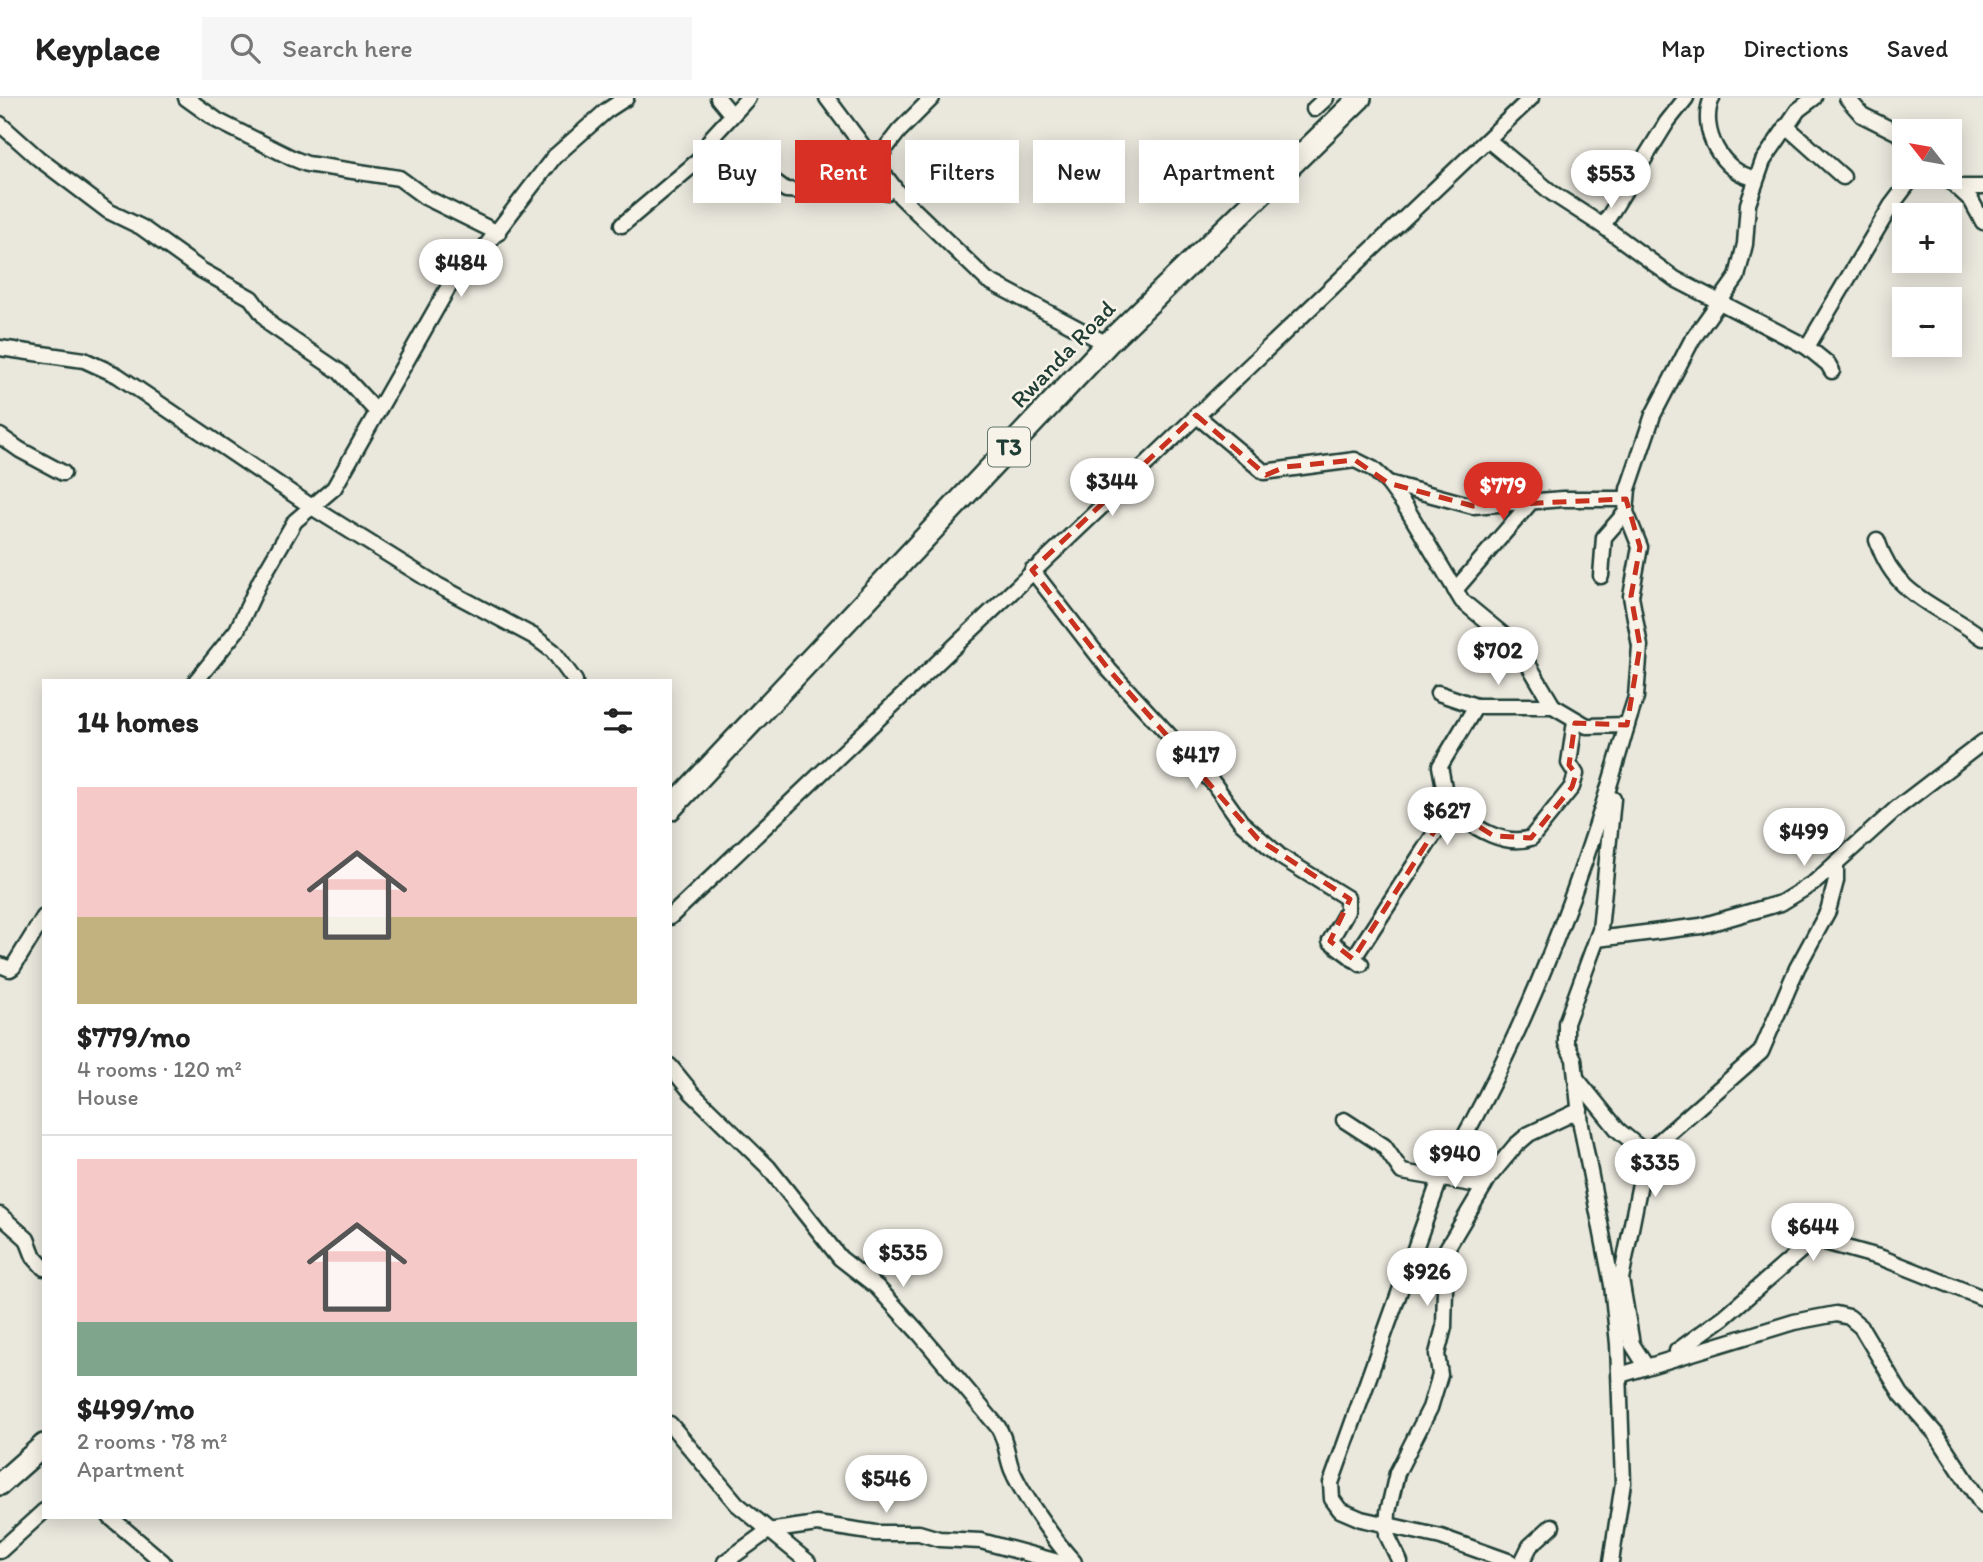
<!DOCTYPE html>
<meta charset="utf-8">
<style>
body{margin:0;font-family:Itim,sans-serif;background:#f6f6f6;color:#222;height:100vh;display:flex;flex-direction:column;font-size:26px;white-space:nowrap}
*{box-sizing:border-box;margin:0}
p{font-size:23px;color:#767676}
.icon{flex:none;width:38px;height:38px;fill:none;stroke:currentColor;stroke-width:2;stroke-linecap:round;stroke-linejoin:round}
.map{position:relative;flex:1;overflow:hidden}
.details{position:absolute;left:42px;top:581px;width:630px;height:840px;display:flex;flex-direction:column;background:#fff;border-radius:0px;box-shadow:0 4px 18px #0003}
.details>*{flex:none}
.hud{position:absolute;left:693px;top:42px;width:665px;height:63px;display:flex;gap:14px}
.needle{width:46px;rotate:301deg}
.controls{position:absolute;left:1892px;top:21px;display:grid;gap:14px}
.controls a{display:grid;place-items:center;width:70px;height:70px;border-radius:0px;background:#fff;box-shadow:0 4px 18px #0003;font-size:35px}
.price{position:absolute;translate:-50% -60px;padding:0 16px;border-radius:24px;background:#fff;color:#222;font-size:23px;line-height:46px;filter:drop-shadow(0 2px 4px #0008)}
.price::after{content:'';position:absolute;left:50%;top:42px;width:21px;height:16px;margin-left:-10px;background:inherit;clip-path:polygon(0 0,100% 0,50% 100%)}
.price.selected{background:#d93025;color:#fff}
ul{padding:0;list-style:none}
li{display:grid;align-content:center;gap:14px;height:371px;padding:0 35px}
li+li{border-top:2px solid #e0e0e0}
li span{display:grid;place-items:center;height:217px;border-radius:0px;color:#555}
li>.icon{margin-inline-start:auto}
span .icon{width:126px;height:126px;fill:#fffc;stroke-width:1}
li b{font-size:30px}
h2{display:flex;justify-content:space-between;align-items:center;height:84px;padding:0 35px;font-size:30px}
.pill{padding:0 24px;border-radius:0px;background:#fff;box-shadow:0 4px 18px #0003;font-size:24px;line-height:63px}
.pill.selected{background:#d93025;color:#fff}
header{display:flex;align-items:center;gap:42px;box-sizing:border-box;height:98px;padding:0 35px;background:#fff;border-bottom:2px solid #e0e0e0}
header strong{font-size:33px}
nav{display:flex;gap:38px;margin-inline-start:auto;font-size:24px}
.search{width:490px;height:63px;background:#f6f6f6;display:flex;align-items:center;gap:18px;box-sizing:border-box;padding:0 24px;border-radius:0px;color:#767676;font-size:26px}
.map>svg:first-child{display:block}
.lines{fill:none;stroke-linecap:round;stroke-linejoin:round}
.minor-casing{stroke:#1f3d34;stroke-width:19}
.highway-casing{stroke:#1f3d34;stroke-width:26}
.minor{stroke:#f7f3e8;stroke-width:14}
.highway{stroke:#f7f3e8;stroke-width:21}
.marked{fill:none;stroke:#c8321e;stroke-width:5;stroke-dasharray:14 9;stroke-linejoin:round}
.labels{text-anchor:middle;stroke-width:5;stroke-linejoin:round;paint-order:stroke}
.shield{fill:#f7f3e8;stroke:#60746a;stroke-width:2}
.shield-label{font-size:23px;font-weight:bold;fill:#1f3d34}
.street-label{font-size:24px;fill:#1f3d34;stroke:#f7f3e8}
</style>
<header>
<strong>Keyplace</strong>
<div class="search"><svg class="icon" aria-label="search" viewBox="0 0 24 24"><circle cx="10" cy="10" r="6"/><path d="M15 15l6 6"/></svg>Search here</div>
<nav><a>Map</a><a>Directions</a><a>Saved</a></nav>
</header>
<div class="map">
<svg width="1983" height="1464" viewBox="0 0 1983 1464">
<rect width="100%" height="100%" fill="#eae8dd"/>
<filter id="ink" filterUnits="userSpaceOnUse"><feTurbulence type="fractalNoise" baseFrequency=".0143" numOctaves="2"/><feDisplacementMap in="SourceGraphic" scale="14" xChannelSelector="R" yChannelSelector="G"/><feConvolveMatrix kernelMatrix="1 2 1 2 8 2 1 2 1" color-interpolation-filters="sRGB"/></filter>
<g filter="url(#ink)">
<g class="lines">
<g class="minor-casing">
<g id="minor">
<path d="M 186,0 L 218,23 L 292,60 L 307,66 L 399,80 L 425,99 L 498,135"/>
<path d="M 718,0 L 732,17"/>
<path d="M 827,0 L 901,99 L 987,182 L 1107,246"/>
<path d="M 1712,0 C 1698,31 1722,76 1756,80"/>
<path d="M 1847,0 L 1862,17 L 1904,38"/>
<path d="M 1314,11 L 1326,0"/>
<path d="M 0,26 L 38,60 L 108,113 L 141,129 L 201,172 L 251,200 L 271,227 L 340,274 L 377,314"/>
<path d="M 1786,28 L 1843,79"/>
<path d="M 1488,42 L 1552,95 L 1603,128 L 1675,181 L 1807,249 L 1828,266 L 1832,273"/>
<path d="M 875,64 L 899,33 L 932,0"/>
<path d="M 693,67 L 705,66 L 722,74 L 759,72 L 786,92 L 803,93 L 845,78 L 870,57"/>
<path d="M 844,79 L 870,78 L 887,94"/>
<path d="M 1946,79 L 1971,102 L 1983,124"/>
<path d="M 1959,89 L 1983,89"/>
<path d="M 622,127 L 698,63 L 712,39 L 748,0"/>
<path d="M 1603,128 L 1667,24 L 1686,0"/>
<path d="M 1807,249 L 1891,108 L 1913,79"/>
<path d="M 0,250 L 84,262 L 117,277 L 315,411 L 439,488 L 533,538 L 553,553 L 575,583"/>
<path d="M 1196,317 L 1264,374 L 1355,362 L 1373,371 L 1388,385 L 1407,411 L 1462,503 L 1518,549 L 1553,608 L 1587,628 L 1627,627 C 1583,784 1524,941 1440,1081 L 1331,1385 L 1332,1401 L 1340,1412 L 1361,1421 L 1441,1439 L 1511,1464"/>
<path d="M 0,338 L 20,352 L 63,375"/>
<path d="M 1388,385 L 1473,408 L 1563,401 L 1626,401"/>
<path d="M 1877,442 C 1896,501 1939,507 1983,540"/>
<path d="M 1032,472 L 1110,573 L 1214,686 L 1241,724 L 1281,759 L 1347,800 L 1347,813 L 1330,843 L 1361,866"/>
<path d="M 1601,478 L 1604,439 L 1626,414"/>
<path d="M 1455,492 L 1530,405"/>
<path d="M 196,583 L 237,532 L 260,483 L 295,423 L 334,390 L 453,181 L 479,157 L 554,59 L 606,13 L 626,0"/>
<path d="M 1438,595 L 1476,608 L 1553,608"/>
<path d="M 1625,633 L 1636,599 L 1640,548 L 1631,498 L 1640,449 L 1626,414 L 1628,391 L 1653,317 L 1692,242 L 1737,179 L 1745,146 L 1748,106 L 1763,63 L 1798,12 L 1814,0"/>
<path d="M 1448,711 C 1471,726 1502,750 1531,740 L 1572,689 L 1576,676 L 1569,665 L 1575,623"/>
<path d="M 670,819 L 1531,0"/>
<path d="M 1597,841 L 1701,828 L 1781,805 L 1815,784 L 1897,710 L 1983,644"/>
<path d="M 1353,861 L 1446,718 L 1448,711 L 1440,668 L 1476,608"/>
<path d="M 0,867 L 10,871 L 13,869 L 44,819"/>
<path d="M 670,968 L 692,995 L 768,1069 L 840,1160 L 877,1189 L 920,1236 L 998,1329 C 1007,1343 1006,1357 1012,1372 C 1022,1396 1056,1445 1074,1464"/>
<path d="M 1576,980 L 1618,1032 L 1646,1055 L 1621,1181 L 1632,1246 L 1646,1268"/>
<path d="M 1344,1022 L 1384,1048 L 1402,1074 L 1484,1088"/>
<path d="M 1646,1055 L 1761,954 L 1797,870 L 1828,813 L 1836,783 L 1836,765"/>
<path d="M 0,1117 L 27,1141 L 34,1159 L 44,1170"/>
<path d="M 1677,1253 L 1724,1219 L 1814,1141 L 1882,1160 L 1983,1200"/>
<path d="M 1620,1277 L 1794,1224 L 1836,1216 L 1849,1219 L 1861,1229 L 1901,1296 L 1936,1336 L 1983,1408"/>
<path d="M 670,1326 L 737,1406 L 808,1464"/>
<path d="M 110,1419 L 163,1464"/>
<path d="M 0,1453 L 44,1413"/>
<path d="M 725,1464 L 768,1433 L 817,1426 L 876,1435 L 919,1435 L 939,1441 L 981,1443 L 1058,1464"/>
<path d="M 1400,1464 L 1387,1437 L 1388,1414 L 1397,1375 L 1430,1310 L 1440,1277 L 1437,1256 L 1444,1229 L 1446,1152 L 1490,1078 L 1515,1048 L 1529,1036 L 1580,1012"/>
<path d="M 1522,1464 L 1530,1448 L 1552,1428"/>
<path d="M 1611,1464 L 1623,1385 L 1618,1246 L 1612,1187 L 1581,1027 L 1574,961 L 1566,945 L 1566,925 L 1600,832 L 1613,701"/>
</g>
</g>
<g class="highway-casing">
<g id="highway">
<path d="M 670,711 L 1107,246 L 1360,0"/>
<path d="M 0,1386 L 44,1347"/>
</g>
</g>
<use href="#minor" class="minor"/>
<use href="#highway" class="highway"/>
</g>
</g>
<path class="marked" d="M 1196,317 L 1266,377 L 1285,369 L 1355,362 L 1388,385 L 1473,408 L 1626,401 L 1640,449 L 1631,498 L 1640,548 L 1627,627 L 1575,625 L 1569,667 L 1576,676 L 1572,689 L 1531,740 L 1494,738 L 1449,710 L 1353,861 L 1330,843 L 1350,801 L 1258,741 L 1110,573 L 1032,472 Z"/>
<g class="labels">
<rect class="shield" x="988" y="329.5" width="42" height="39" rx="5"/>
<g class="shield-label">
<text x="1009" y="357">T3</text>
</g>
<g class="street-label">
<text transform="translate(1063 256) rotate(-46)" y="8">Rwanda Road</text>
</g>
</g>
</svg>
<div class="controls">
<a><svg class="needle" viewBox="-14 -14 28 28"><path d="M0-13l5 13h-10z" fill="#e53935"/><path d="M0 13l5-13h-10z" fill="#767676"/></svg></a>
<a>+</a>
<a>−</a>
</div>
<b class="price" style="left:1611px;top:112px">$553</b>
<b class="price" style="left:461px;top:201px">$484</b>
<b class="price" style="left:1112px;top:420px">$344</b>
<b class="price selected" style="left:1503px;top:424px">$779</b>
<b class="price" style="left:1498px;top:589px">$702</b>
<b class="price" style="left:1196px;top:693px">$417</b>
<b class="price" style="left:1447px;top:749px">$627</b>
<b class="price" style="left:1804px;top:770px">$499</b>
<b class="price" style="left:1455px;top:1092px">$940</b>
<b class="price" style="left:1655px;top:1101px">$335</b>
<b class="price" style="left:1813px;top:1165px">$644</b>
<b class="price" style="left:903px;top:1191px">$535</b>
<b class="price" style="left:1427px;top:1210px">$926</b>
<b class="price" style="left:886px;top:1417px">$546</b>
<div class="hud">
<a class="pill">Buy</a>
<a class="pill selected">Rent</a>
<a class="pill">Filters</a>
<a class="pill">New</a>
<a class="pill">Apartment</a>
</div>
<section class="details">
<h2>14 homes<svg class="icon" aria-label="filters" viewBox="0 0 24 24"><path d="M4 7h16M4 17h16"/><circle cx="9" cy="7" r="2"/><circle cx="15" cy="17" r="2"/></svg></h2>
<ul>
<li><span style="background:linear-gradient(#f6c9c9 60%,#c2b280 0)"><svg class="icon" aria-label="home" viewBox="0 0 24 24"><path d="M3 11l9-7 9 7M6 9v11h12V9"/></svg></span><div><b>$779/mo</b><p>4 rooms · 120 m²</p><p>House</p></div></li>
<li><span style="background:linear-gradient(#f6c9c9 75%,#7fa58c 0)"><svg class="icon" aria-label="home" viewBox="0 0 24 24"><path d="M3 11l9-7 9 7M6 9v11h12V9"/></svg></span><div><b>$499/mo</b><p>2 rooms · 78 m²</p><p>Apartment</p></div></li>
</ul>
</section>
</div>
